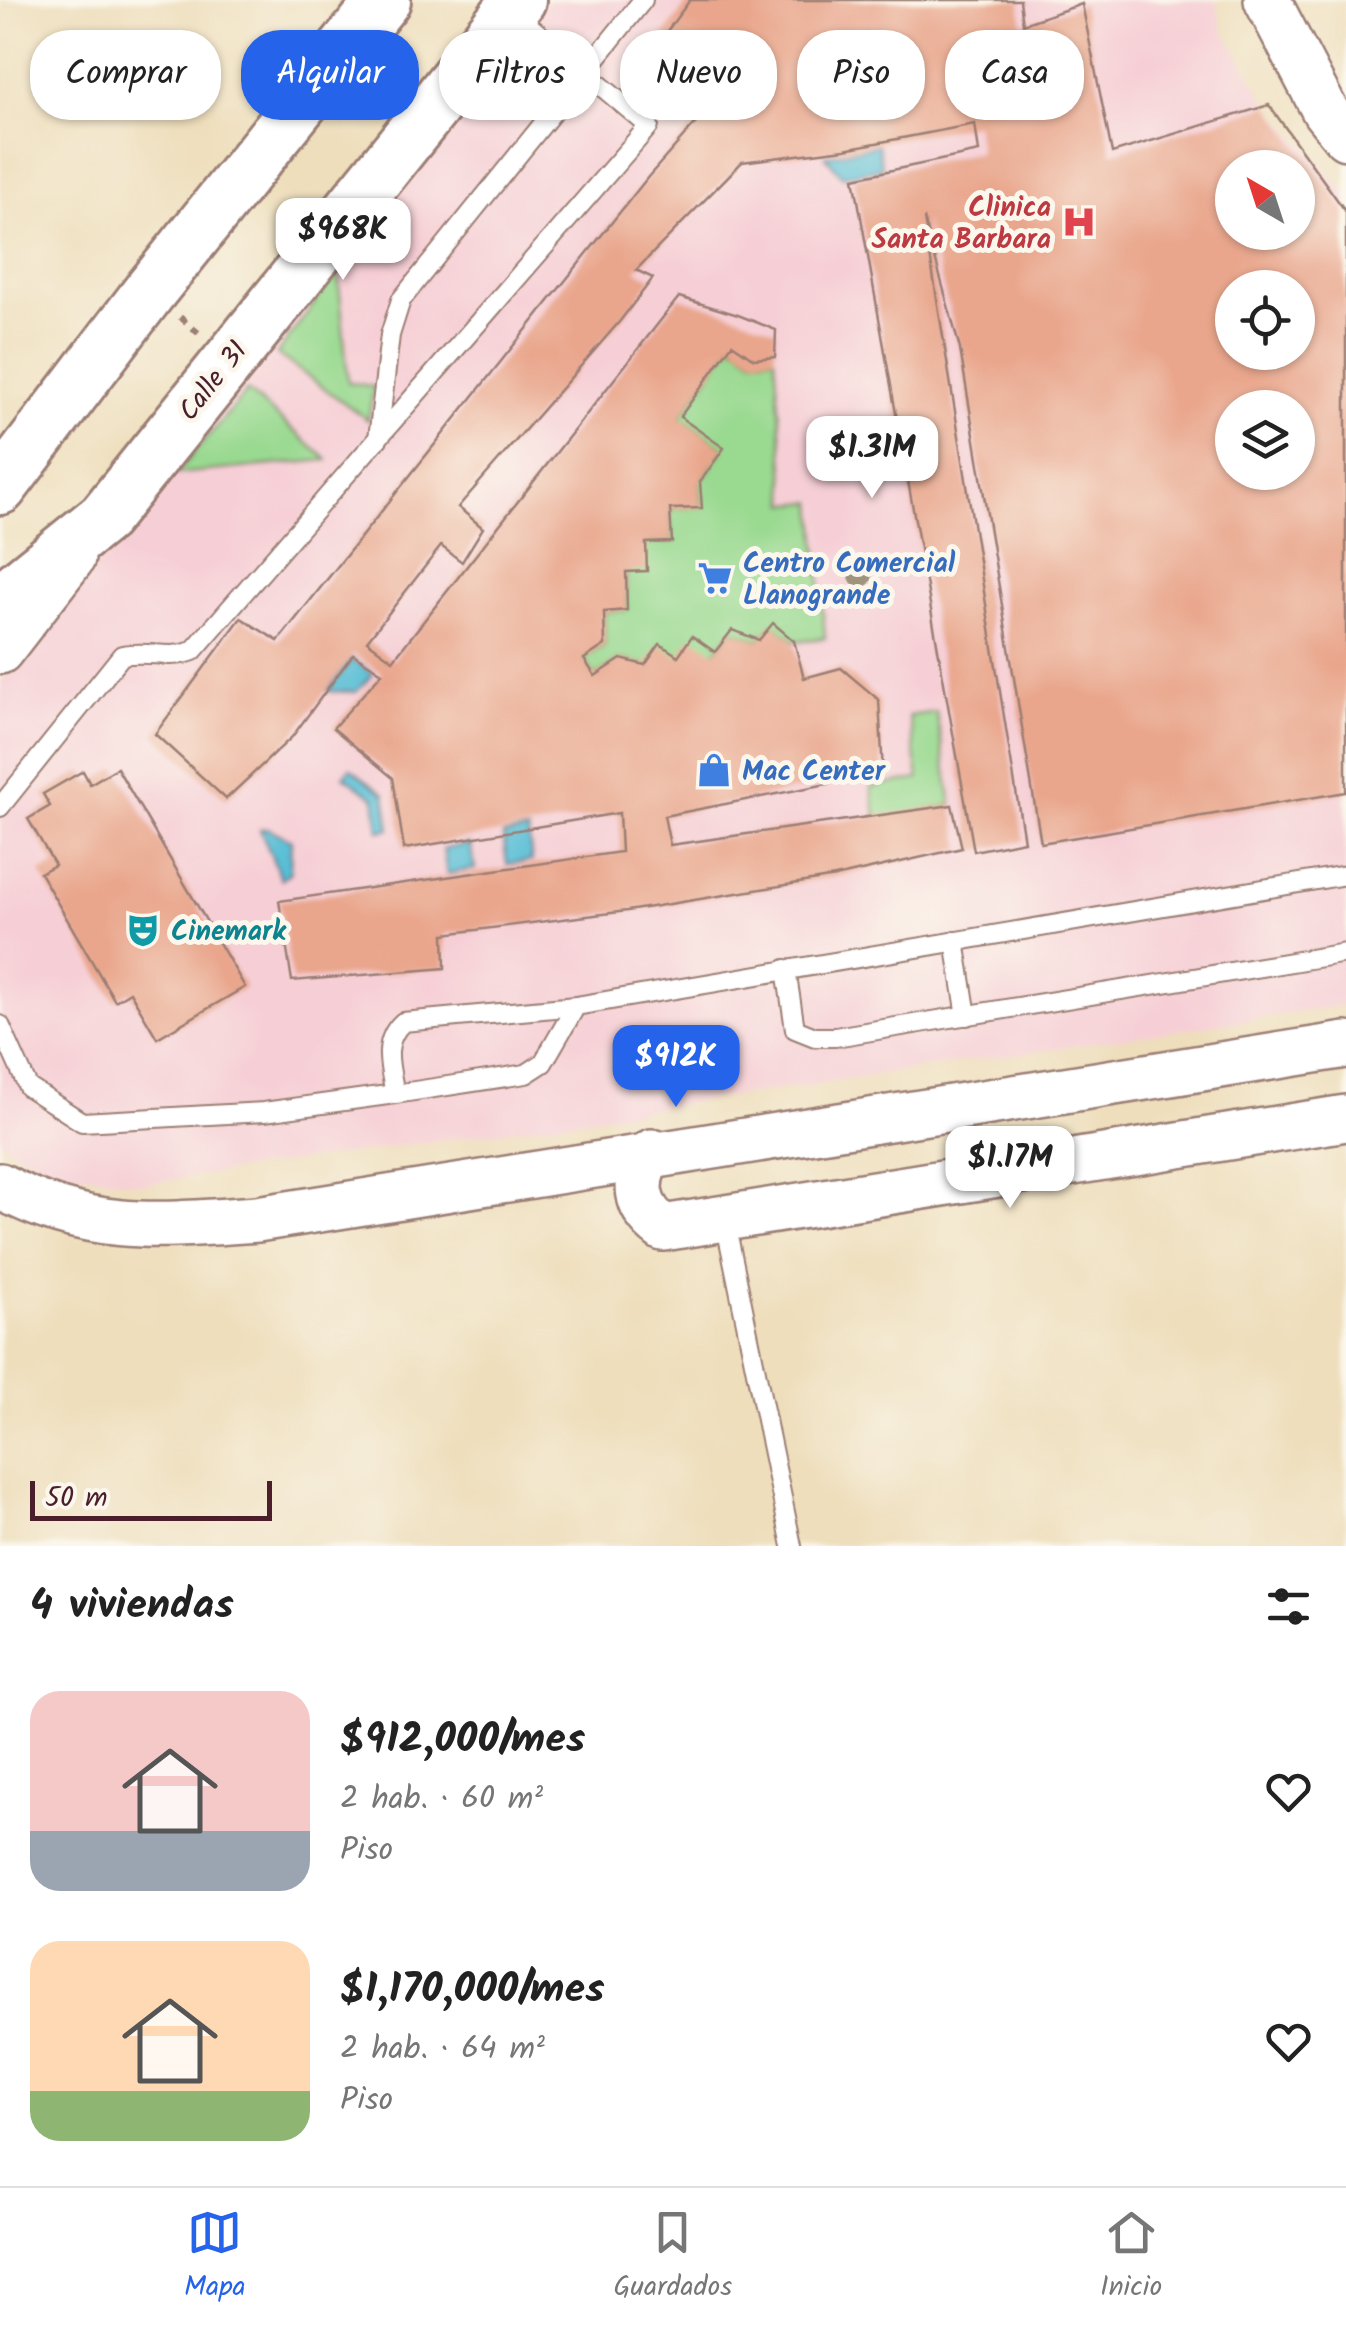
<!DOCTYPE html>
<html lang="es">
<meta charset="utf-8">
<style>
body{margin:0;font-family:Kalam,sans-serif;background:#f6f6f6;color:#222;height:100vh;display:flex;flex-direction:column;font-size:38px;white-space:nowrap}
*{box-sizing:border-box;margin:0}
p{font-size:32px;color:#767676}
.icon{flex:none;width:55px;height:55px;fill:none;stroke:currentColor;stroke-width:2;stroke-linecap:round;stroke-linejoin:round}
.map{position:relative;height:1546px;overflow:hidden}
.drawer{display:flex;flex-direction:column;background:#fff;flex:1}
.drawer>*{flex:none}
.top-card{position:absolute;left:30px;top:30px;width:1288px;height:90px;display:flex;gap:20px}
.needle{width:65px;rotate:321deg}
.tools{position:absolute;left:1215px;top:150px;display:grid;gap:20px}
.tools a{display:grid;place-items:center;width:100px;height:100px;border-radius:50%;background:#fff;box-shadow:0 2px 8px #0004;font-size:50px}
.scale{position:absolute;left:30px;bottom:25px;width:242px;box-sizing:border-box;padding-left:10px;border:5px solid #4a1f2b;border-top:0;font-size:28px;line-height:35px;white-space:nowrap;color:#4a1f2b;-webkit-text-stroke:8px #fbf7ec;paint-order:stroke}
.price{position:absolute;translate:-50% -85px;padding:0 22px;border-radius:20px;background:#fff;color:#222;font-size:32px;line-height:65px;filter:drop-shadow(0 2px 5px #0008)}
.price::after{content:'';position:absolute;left:50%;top:60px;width:30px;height:22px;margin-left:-15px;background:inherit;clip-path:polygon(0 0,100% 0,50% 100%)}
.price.current{background:#2563eb;color:#fff}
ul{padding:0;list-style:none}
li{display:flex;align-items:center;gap:30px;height:250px;padding:0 30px}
li span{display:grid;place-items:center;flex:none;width:280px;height:200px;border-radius:30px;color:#555}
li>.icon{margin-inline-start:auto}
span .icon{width:120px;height:120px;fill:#fffc;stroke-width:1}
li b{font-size:42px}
h2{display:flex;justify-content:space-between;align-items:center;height:120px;padding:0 30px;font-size:42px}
.tag{padding:0 35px;border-radius:40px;background:#fff;box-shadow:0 2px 8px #0004;font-size:35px;line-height:90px}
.tag.current{background:#2563eb;color:#fff}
.tab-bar{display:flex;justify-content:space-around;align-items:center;height:140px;border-top:2px solid #e0e0e0;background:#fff;font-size:28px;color:#767676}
.tab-bar a{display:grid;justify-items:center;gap:5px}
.tab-bar .current{color:#2563eb}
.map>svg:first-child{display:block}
.built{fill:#f6cfd6;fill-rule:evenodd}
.green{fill:#99d990;stroke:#727c5e;stroke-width:2.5}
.water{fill:#58bed5;stroke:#516e80;stroke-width:2.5}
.building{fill:#e9a68c;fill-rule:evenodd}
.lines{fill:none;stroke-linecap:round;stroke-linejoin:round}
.service-casing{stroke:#9c7e74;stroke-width:22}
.tertiary-casing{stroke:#9c7e74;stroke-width:50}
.secondary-casing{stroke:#9c7e74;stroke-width:58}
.path{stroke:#9c7e74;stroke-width:6;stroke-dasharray:8 8;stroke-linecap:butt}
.service{stroke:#fff;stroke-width:18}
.tertiary{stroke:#fff;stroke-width:45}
.secondary{stroke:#fff;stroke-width:52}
.tree{fill:#a1947d}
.labels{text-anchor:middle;stroke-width:10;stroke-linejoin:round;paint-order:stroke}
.health-label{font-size:28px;font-weight:bold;fill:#be3a42;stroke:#fbf7ec;text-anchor:end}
.street-label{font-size:28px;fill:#4a1f2b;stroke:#fbf7ec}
.shop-label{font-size:28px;font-weight:bold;fill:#366cbe;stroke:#fbf7ec;text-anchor:start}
.culture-label{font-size:28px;font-weight:bold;fill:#0d838f;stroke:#fbf7ec;text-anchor:start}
</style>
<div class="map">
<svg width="1346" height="1546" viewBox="0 0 1346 1546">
<rect width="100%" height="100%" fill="#fbf7ec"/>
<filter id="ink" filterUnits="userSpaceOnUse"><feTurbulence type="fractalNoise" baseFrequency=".01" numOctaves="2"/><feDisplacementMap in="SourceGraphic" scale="20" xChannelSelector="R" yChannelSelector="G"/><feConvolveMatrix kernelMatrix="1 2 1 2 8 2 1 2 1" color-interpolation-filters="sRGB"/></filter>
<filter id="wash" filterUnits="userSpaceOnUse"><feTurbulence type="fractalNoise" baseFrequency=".0048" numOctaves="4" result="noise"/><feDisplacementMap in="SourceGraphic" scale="40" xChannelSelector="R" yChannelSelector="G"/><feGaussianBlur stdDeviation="2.25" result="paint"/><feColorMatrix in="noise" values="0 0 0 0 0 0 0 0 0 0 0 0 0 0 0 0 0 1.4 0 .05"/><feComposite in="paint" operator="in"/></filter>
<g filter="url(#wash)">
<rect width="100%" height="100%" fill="#eedebc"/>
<path class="built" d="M 547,0 L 1215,0 L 1224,32 L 1269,105 L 1346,193 L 1346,1005 L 144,1184 L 42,1167 L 0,1141 L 0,683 ZM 1232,168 L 1298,168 L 1298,232 L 1232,232 ZM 1232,288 L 1298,288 L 1298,352 L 1232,352 ZM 1232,408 L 1298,408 L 1298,472 L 1232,472 Z"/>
<g class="green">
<path d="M 338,271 L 348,382 L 374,387 L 368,420 L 277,354 Z"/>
<path d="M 732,344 L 754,359 L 775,357 L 787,504 L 814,502 L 825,638 L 794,641 L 773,624 L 759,640 L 732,630 L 715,652 L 645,665 L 621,659 L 595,676 L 584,659 L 605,645 L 604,612 L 627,610 L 626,572 L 646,543 L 672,542 L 670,509 L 702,507 L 700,482 L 724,448 L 680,417 Z"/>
<path d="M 247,391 L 328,460 L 176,474 Z"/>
<path d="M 936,712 L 952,805 L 877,818 L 871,787 L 919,779 L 909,716 Z"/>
</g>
<g class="water">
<path d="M 878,145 L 882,168 L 842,176 L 825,156 Z"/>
<path d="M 352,659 L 373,674 L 356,692 L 328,691 Z"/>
<path d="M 350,768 L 385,794 L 390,829 L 379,831 L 375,798 L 344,776 Z"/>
<path d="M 268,828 L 291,840 L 290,872 L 281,879 L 260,829 Z"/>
<path d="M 528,831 L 532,861 L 507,864 L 503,835 Z"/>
<path d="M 470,844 L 475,869 L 447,874 L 443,849 Z"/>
</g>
<g id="blocks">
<g class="building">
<path d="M 690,0 L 1020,0 L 1023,24 L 1082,4 L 1112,153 L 1269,105 L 1346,212 L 1346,792 L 1041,843 L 960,349 L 924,218 L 1024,841 L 974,851 L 854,178 L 979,152 L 975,124 L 845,149 L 742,162 L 636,270 L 653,278 L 620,321 L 458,507 L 483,528 L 462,562 L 441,546 L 367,641 L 393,660 L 679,297 L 738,315 L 776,330 L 775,357 L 754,359 L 732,344 L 680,417 L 724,448 L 700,482 L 702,508 L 670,509 L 672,542 L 646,543 L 647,571 L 626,572 L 627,610 L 604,612 L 605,645 L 584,659 L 595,676 L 621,659 L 645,665 L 660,644 L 678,656 L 692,636 L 715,652 L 732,630 L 759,640 L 773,623 L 794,641 L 804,678 L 841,668 L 879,700 L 883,773 L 664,816 L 670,845 L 952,805 L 962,848 L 835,877 L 627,911 L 444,934 L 445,968 L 292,981 L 279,901 L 621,852 L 619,813 L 404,849 L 393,778 L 333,728 L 382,673 L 353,654 L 292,737 L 226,799 L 155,734 L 241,618 L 278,641 L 648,177 L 710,107 L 644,62 ZM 1232,168 L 1298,168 L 1298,232 L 1232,232 ZM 1232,288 L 1298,288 L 1298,352 L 1232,352 ZM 1232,408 L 1298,408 L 1298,472 L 1232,472 Z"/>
<path d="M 117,768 L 245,987 L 157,1038 L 130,992 L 115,1001 L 40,873 L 55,865 L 28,819 L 50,806 L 43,794 L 83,771 L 90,784 Z"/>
</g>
</g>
</g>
<g filter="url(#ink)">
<use href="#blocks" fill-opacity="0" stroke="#9c7e74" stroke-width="2.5"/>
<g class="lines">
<g class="service-casing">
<g id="service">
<path d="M 378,439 L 390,335 L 401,300 L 643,0"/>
<path d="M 0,807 L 122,655 C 150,650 170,660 193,651 L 649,126 L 515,14"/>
<path d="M 955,941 L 967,1016"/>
<path d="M 786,969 L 795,1029 L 815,1037 L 835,1037 L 1346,953"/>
<path d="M 576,1006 L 543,1063 L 526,1074 L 395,1094 C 390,1067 381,1042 403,1022 L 576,1006 L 1346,875"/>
<path d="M 0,1025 L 28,1087 L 82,1122 L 264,1112 L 395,1094"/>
<path d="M 725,1221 L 792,1546"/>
</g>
</g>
<g class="tertiary-casing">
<g id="tertiary">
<path d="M 1267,0 L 1325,111 L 1346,137"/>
<path d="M 0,651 L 72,558"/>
<path d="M 652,1152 C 632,1180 635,1207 663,1228 L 1346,1118"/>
<path d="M 0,1186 C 89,1234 159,1226 257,1219 L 1346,1045"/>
</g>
</g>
<g class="secondary-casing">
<g id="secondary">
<path d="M 0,488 L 150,291 L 384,0"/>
<path d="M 0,601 L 104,517 L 519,0"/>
</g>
</g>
<path class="path" d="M 180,317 L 201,335"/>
<use href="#service" class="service"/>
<use href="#tertiary" class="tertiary"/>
<use href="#secondary" class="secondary"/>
</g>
<circle class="tree" cx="861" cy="575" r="12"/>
</g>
<defs>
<g id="hospital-bare" transform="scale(2.7)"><path d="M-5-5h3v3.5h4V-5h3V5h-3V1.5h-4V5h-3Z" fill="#e0444e" stroke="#fbf7ec" stroke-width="2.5" paint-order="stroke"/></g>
<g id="supermarket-bare" transform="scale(2.7)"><path d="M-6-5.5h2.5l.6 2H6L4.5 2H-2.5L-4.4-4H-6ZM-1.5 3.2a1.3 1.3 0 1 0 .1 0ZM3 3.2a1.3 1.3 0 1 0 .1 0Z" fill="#3f7fe0" stroke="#fbf7ec" stroke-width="2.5" paint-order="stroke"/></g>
<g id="shop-bare" transform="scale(2.7)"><path d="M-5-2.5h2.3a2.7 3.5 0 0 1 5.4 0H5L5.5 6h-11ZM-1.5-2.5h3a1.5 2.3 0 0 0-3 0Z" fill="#3f7fe0" stroke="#fbf7ec" stroke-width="2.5" paint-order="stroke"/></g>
<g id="theatre-bare" transform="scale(2.7)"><path d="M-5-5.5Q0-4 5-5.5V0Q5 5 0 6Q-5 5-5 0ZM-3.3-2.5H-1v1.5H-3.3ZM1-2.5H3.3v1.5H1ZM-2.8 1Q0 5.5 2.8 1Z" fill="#0f9aa8" stroke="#fbf7ec" stroke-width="2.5" paint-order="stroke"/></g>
</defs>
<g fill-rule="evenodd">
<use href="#hospital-bare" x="1079" y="222"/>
<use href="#supermarket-bare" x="715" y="578"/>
<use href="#shop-bare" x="714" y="770"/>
<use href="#theatre-bare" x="143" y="930"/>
</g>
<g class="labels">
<g class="health-label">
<text x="1051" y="216">Clinica<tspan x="1051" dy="32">Santa Barbara</tspan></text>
</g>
<g class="street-label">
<text transform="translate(212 380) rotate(-52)" y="10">Calle 31</text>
</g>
<g class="shop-label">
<text x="743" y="572">Centro Comercial<tspan x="743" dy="32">Llanogrande</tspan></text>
<text x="742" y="780">Mac Center</text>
</g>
<g class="culture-label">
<text x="171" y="940">Cinemark</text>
</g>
</g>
</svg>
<div class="tools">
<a><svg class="needle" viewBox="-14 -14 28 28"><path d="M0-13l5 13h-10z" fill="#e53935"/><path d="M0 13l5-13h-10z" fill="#767676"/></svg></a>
<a><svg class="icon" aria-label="locate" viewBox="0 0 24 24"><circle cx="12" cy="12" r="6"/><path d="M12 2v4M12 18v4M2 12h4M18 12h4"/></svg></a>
<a><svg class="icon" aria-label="layers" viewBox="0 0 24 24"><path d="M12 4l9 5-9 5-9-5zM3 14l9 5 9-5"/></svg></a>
</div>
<div class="scale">50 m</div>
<b class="price" style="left:343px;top:283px">$968K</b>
<b class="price" style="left:872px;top:501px">$1.31M</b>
<b class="price current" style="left:676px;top:1110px">$912K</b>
<b class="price" style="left:1010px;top:1211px">$1.17M</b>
<div class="top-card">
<a class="tag">Comprar</a>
<a class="tag current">Alquilar</a>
<a class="tag">Filtros</a>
<a class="tag">Nuevo</a>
<a class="tag">Piso</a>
<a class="tag">Casa</a>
</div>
</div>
<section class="drawer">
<h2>4 viviendas<svg class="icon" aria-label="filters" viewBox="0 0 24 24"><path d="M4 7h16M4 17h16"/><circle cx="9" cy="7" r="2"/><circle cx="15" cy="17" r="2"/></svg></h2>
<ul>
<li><span style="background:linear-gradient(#f6c9c9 70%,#9aa5b1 0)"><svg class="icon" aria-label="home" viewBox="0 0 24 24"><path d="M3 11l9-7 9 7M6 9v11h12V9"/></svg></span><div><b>$912,000/mes</b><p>2 hab. · 60 m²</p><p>Piso</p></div><svg class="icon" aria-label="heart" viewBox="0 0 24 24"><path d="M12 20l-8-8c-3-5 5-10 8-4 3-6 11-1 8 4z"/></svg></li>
<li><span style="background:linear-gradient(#ffd9b3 75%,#8fb573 0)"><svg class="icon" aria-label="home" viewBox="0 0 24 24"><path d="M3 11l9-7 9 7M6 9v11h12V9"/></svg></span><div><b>$1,170,000/mes</b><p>2 hab. · 64 m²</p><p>Piso</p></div><svg class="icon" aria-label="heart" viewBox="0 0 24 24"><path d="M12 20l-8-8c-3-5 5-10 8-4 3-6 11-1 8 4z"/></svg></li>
</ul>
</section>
<nav class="tab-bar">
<a class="current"><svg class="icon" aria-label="map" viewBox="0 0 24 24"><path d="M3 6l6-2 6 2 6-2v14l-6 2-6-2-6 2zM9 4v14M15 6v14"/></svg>Mapa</a>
<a><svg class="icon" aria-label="saved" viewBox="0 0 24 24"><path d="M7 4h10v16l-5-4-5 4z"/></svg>Guardados</a>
<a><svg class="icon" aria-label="home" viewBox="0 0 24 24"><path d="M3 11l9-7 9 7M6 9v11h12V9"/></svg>Inicio</a>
</nav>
